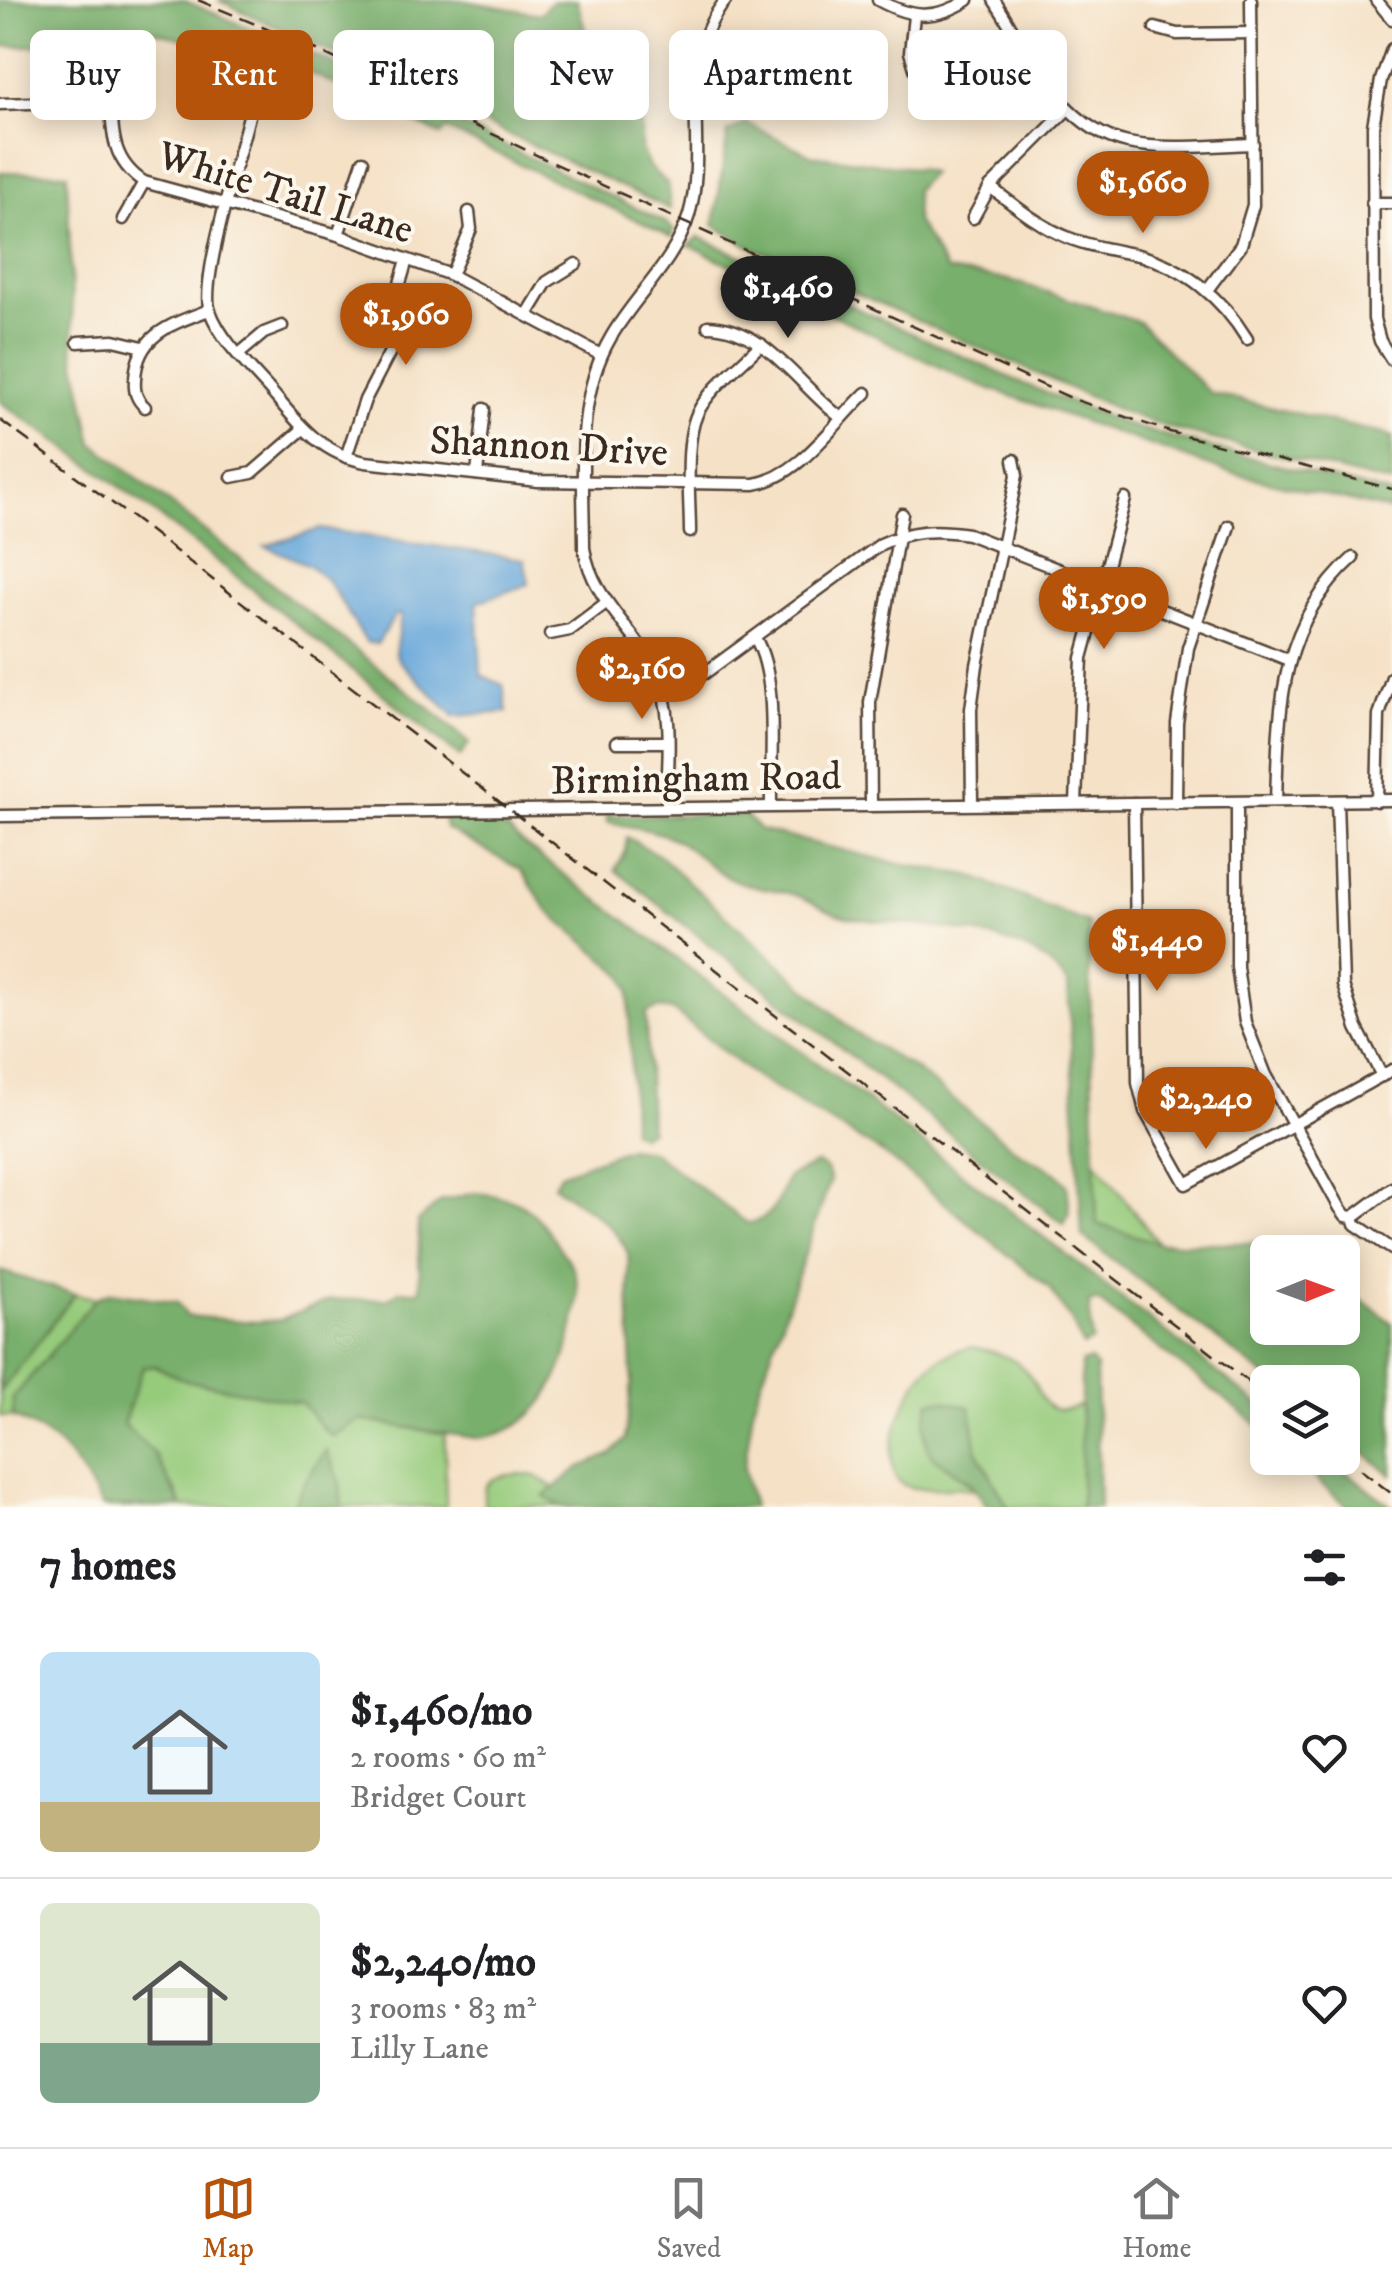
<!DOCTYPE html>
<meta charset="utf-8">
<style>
body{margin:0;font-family:"IM FELL DW Pica",serif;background:#f6f6f6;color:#202124;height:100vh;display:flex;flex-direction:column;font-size:38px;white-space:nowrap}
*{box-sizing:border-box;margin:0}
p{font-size:32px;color:#757577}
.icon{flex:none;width:55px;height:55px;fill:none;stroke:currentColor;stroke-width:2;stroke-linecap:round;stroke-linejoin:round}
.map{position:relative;height:1507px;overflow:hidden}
.panel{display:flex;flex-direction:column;background:#fff;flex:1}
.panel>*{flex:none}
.hud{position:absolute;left:30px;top:30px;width:1332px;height:90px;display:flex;gap:20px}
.needle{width:65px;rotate:89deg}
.buttons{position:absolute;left:1250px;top:1235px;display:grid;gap:20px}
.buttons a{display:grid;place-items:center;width:110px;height:110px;border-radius:15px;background:#fff;box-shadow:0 5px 25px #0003;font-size:50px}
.price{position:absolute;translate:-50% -85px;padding:0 22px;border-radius:35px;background:#b45309;color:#fff;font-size:32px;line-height:65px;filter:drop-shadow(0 2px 5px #0008)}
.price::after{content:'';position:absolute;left:50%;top:60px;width:30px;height:22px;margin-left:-15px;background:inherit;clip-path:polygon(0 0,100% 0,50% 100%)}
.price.current{background:#222;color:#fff}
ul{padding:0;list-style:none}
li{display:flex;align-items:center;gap:30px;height:250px;padding:0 40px}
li+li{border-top:2px solid #e0e0e0}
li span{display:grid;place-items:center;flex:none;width:280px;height:200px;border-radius:15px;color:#555}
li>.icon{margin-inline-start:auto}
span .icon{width:120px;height:120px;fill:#fffc;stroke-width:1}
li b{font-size:42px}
h2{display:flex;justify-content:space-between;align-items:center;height:120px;padding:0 40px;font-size:42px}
.pill{padding:0 35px;border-radius:15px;background:#fff;box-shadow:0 5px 25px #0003;font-size:35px;line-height:90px}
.pill.current{background:#b45309;color:#fff}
.tab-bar{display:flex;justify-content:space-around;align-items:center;height:140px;border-top:2px solid #e0e0e0;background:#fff;font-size:28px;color:#757577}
.tab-bar a{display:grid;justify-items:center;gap:5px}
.tab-bar .current{color:#b45309}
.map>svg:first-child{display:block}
.green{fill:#96cb7c;stroke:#687a4d;stroke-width:2.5}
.forest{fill:#78af6c;stroke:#5a6c45;stroke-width:2.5}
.water{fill:#68a7da;stroke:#52687c;stroke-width:2.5}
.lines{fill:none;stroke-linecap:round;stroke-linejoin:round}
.minor-casing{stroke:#574537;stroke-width:15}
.minor{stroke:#fff;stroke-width:10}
.rail{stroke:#3b2a1e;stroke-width:2.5;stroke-dasharray:15 8;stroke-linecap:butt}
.labels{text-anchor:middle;stroke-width:8;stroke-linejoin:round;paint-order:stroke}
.street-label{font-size:40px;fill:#3b2a1e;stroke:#fbf7ec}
</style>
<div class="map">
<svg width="1392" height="1507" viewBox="0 0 1392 1507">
<rect width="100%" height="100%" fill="#fbf7ec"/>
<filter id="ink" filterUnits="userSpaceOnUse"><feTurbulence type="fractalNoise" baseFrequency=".01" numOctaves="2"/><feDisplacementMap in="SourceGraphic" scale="20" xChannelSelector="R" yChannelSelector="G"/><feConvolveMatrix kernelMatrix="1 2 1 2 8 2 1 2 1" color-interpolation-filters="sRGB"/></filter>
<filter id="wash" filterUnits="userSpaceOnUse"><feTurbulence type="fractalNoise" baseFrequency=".0048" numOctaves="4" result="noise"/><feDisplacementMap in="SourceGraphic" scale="40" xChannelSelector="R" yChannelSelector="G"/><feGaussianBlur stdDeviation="2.25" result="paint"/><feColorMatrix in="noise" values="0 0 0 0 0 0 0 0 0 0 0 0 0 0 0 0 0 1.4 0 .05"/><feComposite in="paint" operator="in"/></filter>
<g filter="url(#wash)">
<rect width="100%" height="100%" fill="#f5e1c6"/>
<g class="green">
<path d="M 1093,1157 L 1158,1243 L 1097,1224 Z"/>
<path d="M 75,1294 L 96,1298 L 13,1398 L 13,1417 L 0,1416 L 0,1392 Z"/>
<path d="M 972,1347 C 990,1351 1009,1354 1023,1368 C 1046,1391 1037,1422 1081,1405 L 1081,1507 L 1008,1507 L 977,1451 L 969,1407 L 959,1405 L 925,1422 C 925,1430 925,1440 927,1447 C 931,1460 964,1475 976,1491 C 955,1482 914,1496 900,1482 C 876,1458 909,1385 930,1366 C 942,1356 956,1349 972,1347 Z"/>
<path d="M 155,1366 L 185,1380 L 301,1403 C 313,1412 319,1429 332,1436 L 359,1420 L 445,1434 L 446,1507 L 342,1507 L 339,1479 L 302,1486 L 293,1507 L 182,1507 L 176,1490 L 123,1425 L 143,1367 Z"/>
<path d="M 520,1474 L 536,1476 L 555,1488 L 545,1496 L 560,1506 L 485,1507 C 479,1479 497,1475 520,1474 Z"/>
</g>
<g class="forest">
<path d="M 0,0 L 183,0 L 325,60 L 667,223 L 674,231 L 672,237 L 446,129 L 441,135 L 315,75 L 135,26 L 67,46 L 0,46 Z"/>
<path d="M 218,0 L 461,0 L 540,14 L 551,2 L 577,0 L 585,30 L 596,44 L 613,47 L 641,43 L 641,149 L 649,167 L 668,184 L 670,209 Z"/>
<path d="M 747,123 L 811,155 L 920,169 L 931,173 L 915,190 L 916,221 L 947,271 L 1010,280 L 1139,322 L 1210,393 L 1392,436 L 1392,484 L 1169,428 L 1121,411 L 745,244 L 714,225 L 728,132 Z"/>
<path d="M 0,172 L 67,173 L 74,353 L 93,443 L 433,711 L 469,743 L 460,757 C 310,636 161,510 0,402 Z"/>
<path d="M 699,237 L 1024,384 L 1130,426 L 1392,495 L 1392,511 L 1224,471 L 971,382 L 689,245 Z"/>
<path d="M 607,815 L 745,815 L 760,830 L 900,864 L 969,875 L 1088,923 L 1097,1224 L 1158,1243 L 1291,1243 L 1303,1252 L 1268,1252 L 1268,1328 L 1342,1328 L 1343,1285 L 1392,1323 L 1392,1475 L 1343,1436 L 1342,1382 L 1273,1382 L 1082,1236 L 1068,985 C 1029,922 912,929 847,917 C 827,913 815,902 798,896 C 781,890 762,889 745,884 C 720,877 702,857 681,843 C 660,830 631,827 607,822 Z"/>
<path d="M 443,816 L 494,817 L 523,844 L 888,1116 L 1267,1411 L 1267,1432 L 1098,1301 L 1089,1302 L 1092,1341 L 1083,1346 L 1071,1320 L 1048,1287 L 884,1154 L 757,1078 L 672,1010 L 658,1008 L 646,1013 L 650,1131 L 640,1135 L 632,1131 L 629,991 L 623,975 L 548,911 L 521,870 L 445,828 Z"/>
<path d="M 627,837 L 660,856 L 854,1032 L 916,1070 L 1020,1153 L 1055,1172 L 1067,1185 L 1070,1212 L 1064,1224 L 615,870 L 625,851 Z"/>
<path d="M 629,1148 L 651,1151 L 747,1223 C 774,1221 778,1199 788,1177 L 817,1163 L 826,1169 L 830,1181 L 754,1403 L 744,1468 L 753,1507 L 562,1507 L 544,1496 L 580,1467 L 610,1455 L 625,1439 L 632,1383 L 628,1253 C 609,1214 584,1211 554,1185 L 560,1174 Z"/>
<path d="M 474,1193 C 521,1196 534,1209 559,1247 C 564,1255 573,1265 575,1273 C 581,1291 576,1310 573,1327 C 563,1380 536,1434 476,1438 L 359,1420 L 333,1436 C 319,1429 313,1413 301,1403 L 185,1380 L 155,1366 L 143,1367 L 123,1424 L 155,1454 L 182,1507 L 103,1507 C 72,1459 68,1442 13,1417 L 13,1398 L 96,1298 L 111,1292 L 177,1302 L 187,1316 L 255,1322 L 280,1320 L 330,1300 L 388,1299 L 399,1291 L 420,1291 L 418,1221 L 442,1201 Z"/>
<path d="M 0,1271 L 75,1294 L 0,1392 Z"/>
<path d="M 1090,1360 L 1096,1367 L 1099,1507 L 1081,1507 L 1081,1363 Z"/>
<path d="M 940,1400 L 970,1407 L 977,1451 L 1008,1507 L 988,1507 L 970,1482 L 933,1457 L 927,1447 L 925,1422 L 930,1401 Z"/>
<path d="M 326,1450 L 339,1479 L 342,1507 L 293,1507 L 302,1486 Z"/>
<path d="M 1299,1458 L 1328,1458 L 1392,1507 L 1349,1507 L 1320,1483 Z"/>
</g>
<path class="water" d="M 320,529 L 524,559 L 529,584 L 477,602 L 481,675 L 503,685 L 507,712 L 454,716 L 399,661 L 395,652 L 401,615 L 395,615 L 377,644 L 366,642 L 328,581 L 309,565 L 265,546 Z"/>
</g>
<g filter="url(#ink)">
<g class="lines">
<g class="minor-casing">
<g id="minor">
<path d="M 878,0 C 911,18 935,21 968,0"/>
<path d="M 994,0 C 1029,53 1060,128 1128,143 C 1168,151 1213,145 1253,144"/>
<path d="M 1376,0 L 1392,19"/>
<path d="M 914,16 L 910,52 L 925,101"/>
<path d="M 1155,28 L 1177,34 L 1251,33"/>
<path d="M 1392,49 L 1381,80 L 1373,126 L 1374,319 L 1380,341 L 1392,360"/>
<path d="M 696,62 L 755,73 L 807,90"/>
<path d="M 111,101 C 112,134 113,162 144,182 L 338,235 L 451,275 L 601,355"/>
<path d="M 0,104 L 121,100 L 145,90"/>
<path d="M 249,116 C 240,153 199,282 210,311 C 222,343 253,370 275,396 C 301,427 323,454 365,462 L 538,481 L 754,484 C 801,476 833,424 866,393"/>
<path d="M 990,187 C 1015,206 1039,226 1069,238 C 1091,247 1114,250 1138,255 C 1185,267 1222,298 1247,339"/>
<path d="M 1372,203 L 1392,203"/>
<path d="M 973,218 L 990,187 L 1068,109"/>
<path d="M 123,219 L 144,182"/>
<path d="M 338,235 L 363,161"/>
<path d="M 451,275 L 471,229 L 469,212"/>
<path d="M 1207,290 L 1241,245 L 1253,205 L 1251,0"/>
<path d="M 527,315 L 547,282 L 576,264"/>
<path d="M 708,326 C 765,327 798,385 840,417"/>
<path d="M 78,342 L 114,340 L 143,347"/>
<path d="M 239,354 L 264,333 L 282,326"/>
<path d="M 145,407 C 136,399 134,391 135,379 C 137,334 172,324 209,310"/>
<path d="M 346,457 L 365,400 L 394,344 L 398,290 L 407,260"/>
<path d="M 477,474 L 484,409"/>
<path d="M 232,477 L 252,473 L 303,429"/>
<path d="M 690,532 C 690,499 684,443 697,414 C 709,388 741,365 761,344"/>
<path d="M 550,634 L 570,630 L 606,603"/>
<path d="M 755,638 C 779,677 770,759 771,806"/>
<path d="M 663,690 L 705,673 L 881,544 C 910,530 935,529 968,534 L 1289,660"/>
<path d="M 617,742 L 667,742"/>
<path d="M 1276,801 C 1279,710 1278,625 1353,558"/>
<path d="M 1337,801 L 1343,985 L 1357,1028 L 1382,1076"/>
<path d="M 1377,801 L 1379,715 L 1392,677"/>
<path d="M 1076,803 L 1082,658 L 1125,499"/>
<path d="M 1134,803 L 1138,1083 L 1145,1111 L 1186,1184 L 1392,1070"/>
<path d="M 1176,803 L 1177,723 L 1188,648 L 1229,526"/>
<path d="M 1237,803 L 1237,967 L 1245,1022 L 1266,1075 L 1340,1208 L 1346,1216 L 1353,1217 L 1355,1224 L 1392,1249"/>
<path d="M 972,804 L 971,709 L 977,665 L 1017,475 L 1014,460"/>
<path d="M 871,805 L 870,702 L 902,514"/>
<path d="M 667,807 C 667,766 675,714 657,675 C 636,629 592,600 584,548 C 584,478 574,400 611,337 C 636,294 674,264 689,215 C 710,142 673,64 726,0"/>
<path d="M 0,816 L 1392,800"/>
<path d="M 1353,1217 L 1392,1188"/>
</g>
</g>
<use href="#minor" class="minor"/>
<g class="rail">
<path d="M 198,0 L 317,50 L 549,161 L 1073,399 L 1170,432 L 1392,489"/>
<path d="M 0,420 L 146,528 L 1268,1397"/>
<path d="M 1342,1455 L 1392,1494"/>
</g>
</g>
</g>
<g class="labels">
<g class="street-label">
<text transform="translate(286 191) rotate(17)" y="14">White Tail Lane</text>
<text transform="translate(549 445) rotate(3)" y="14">Shannon Drive</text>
<text transform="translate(696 777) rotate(-1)" y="14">Birmingham Road</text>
</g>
</g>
</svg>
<div class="buttons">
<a><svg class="needle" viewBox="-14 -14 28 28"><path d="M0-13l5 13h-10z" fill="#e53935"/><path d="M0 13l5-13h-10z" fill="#757577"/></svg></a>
<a><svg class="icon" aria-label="layers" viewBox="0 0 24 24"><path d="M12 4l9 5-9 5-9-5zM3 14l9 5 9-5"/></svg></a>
</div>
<b class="price" style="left:1143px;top:236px">$1,660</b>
<b class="price current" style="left:788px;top:341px">$1,460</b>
<b class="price" style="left:406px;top:368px">$1,960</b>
<b class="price" style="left:1104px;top:652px">$1,590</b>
<b class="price" style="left:642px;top:722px">$2,160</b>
<b class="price" style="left:1157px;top:994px">$1,440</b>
<b class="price" style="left:1206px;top:1152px">$2,240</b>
<div class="hud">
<a class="pill">Buy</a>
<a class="pill current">Rent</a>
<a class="pill">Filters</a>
<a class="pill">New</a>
<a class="pill">Apartment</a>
<a class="pill">House</a>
</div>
</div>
<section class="panel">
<h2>7 homes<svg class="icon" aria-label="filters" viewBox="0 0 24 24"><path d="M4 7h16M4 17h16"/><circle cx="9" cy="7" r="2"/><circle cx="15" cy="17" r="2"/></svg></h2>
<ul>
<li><span style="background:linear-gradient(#bfe0f5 75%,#c2b280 0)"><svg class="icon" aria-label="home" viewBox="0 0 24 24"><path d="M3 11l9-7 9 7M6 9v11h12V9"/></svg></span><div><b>$1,460/mo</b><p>2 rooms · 60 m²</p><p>Bridget Court</p></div><svg class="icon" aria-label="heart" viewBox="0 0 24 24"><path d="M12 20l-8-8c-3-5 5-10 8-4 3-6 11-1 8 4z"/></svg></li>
<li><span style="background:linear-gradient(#dfe7d0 70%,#7fa58c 0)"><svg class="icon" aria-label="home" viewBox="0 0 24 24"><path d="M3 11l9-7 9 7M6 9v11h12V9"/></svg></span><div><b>$2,240/mo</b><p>3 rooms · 83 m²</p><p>Lilly Lane</p></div><svg class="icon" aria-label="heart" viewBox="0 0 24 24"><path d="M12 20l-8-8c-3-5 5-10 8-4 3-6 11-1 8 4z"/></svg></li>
</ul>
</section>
<nav class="tab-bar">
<a class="current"><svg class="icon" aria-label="map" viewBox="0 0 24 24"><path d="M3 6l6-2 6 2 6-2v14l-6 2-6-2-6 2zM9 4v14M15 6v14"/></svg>Map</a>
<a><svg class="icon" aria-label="saved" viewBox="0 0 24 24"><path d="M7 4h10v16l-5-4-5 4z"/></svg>Saved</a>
<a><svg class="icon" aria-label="home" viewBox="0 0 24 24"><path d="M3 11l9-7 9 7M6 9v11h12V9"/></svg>Home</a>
</nav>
